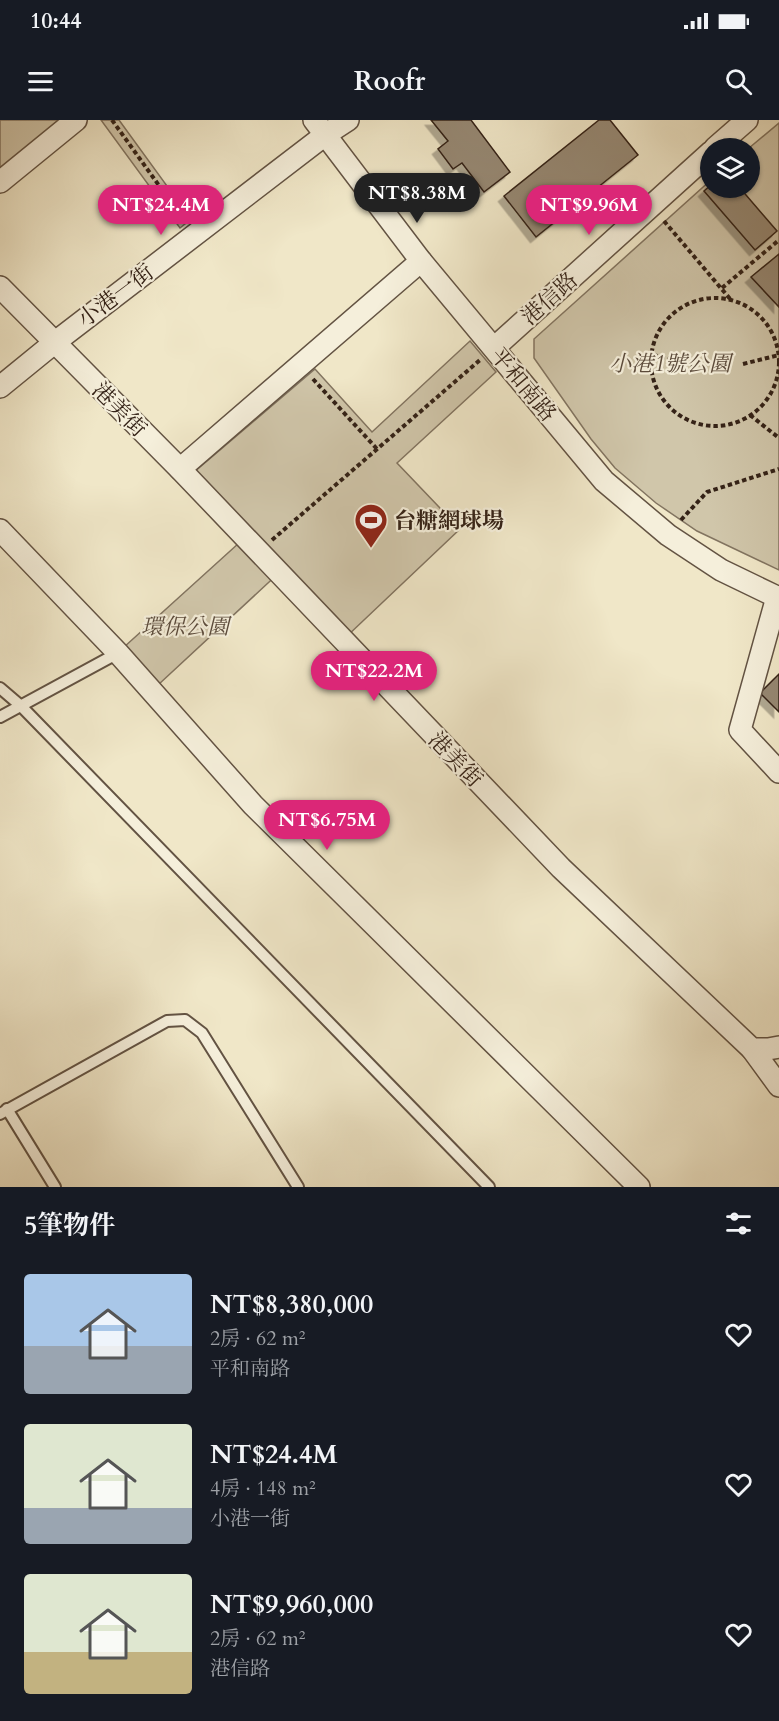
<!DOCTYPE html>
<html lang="zh-TW">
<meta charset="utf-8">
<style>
body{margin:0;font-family:Cardo,"Noto Serif TC",serif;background:#242831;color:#f1f3f6;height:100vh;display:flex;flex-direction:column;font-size:22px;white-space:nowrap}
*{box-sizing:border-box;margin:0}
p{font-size:20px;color:#9ea1a6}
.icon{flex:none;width:33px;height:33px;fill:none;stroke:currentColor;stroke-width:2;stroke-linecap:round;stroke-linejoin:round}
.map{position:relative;height:1067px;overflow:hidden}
.side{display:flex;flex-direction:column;background:#171b24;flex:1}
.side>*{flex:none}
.fabs{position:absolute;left:700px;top:18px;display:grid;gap:12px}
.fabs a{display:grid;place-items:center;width:60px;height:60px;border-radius:50%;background:#171b24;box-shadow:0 2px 4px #0004;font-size:30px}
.price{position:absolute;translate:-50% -51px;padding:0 14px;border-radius:21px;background:#db2777;color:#fff;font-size:20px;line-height:39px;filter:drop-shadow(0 2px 3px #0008)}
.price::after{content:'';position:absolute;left:50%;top:36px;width:18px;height:14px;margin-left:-9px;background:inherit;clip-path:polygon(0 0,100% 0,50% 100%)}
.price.on{background:#222;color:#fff}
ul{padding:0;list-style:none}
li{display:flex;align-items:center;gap:18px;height:150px;padding:0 24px}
li span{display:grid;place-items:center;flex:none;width:168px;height:120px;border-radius:6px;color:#555}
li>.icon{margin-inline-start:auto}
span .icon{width:72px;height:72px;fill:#fffc;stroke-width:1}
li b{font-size:26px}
h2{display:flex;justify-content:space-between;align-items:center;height:72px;padding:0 24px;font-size:26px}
.status{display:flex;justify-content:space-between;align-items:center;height:42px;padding:0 30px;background:#171b24;direction:ltr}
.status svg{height:16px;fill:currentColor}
header{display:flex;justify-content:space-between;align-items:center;height:78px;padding:0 24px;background:#171b24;font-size:27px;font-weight:600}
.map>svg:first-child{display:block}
.green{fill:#d0c6aa;stroke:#827460;stroke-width:1.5}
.building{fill:#968873;stroke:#342217;stroke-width:1.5;filter:url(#shadow)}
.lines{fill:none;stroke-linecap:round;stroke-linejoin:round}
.service-casing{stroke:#635343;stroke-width:14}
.minor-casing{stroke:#635343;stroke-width:24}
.path{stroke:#342217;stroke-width:4;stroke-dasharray:4.5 3;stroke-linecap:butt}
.service{stroke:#f5efdb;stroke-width:10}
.minor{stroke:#f5efdb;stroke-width:21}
.labels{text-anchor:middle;stroke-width:4.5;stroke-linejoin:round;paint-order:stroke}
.street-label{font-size:22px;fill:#342217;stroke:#f5efdb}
.park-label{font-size:22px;font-style:italic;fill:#5b4b3c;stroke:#f5efdb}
.poi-label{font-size:22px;font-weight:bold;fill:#342217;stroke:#f5efdb;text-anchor:start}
</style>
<div class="status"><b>10:44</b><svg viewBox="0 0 49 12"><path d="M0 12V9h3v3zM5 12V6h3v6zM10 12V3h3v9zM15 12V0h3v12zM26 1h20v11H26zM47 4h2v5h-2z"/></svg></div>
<header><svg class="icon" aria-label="menu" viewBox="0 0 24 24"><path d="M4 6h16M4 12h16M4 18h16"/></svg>Roofr<svg class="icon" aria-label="search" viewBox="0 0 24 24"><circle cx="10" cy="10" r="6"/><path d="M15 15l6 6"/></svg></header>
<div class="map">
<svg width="779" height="1067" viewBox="0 0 779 1067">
<defs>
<filter id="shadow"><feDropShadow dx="-5.5" dy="5.5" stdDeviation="0" flood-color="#0004"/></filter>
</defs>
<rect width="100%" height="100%" fill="#f0e7c8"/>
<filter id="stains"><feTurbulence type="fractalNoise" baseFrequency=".00333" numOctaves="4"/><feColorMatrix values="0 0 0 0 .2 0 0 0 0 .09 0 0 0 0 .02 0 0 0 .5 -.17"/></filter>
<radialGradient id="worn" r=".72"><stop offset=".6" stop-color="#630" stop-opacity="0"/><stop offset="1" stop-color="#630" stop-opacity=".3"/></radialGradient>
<g class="green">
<path d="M 0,0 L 69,0 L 0,56 Z"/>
<path d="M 101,0 L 119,0 L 191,99 L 180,108 Z"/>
<path d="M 779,3 L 779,450 L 697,411 L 656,383 L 615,348 L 591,319 L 534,238 L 534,219 L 711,60 L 711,68 L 750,68 L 749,28 Z"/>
<path d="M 470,221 L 496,252 L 397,343 L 460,409 L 345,518 L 282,450 L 158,565 L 123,528 L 250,413 L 193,353 L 315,249 L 372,312 Z"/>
</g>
<g class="building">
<path d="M 431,0 L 471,0 L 510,52 L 484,72 L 462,43 L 453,49 L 438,29 L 448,21 Z"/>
<path d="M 599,0 L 610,0 L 638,35 L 536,117 L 504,76 Z"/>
<path d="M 711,65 L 711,68 L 740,68 L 777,111 L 755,130 L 704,71 Z"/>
<path d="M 779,134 L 779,187 L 751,157 Z"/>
<path d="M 779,554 L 779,592 L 760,573 Z"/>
</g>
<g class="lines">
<g class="service-casing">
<g id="service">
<path d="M 0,568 L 21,586 L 489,1067"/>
<path d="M 0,597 L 118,533"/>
<path d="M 7,989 L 55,1067"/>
<path d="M 0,994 L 167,901 L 185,900 L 202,913 L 298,1067"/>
</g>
</g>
<g class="minor-casing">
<g id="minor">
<path d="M 314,0 L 421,141 L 604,361 L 668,415 L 721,450 L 779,478"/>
<path d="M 715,28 L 747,0"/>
<path d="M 0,62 L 76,0"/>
<path d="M 0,167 L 180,349 L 561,748 L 752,929 L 768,929 L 779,927"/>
<path d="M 494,228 L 711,32"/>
<path d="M 0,267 L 54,223 L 325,15 L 348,0"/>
<path d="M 180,349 L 421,141"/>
<path d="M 0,410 L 118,533 L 253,685 L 639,1067"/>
<path d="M 777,477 L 740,610 L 779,652"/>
<path d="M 752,929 L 779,966"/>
</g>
</g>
<g class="path">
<path d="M 112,0 L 183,99"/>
<path d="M 664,101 L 731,180"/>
<path d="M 722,168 L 779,120"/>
<circle cx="715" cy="242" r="64"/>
<path d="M 653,235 L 694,245"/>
<path d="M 743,244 L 779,235"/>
<path d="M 313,259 L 377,329"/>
<path d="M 750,295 L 779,318"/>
<path d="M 681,400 L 707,372 L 779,349"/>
<path d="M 272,420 L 480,240"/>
</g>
<use href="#service" class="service"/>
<use href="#minor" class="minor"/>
</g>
<defs>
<g id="stadium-pin" transform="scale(1.725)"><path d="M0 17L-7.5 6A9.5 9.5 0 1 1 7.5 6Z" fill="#8f2418" stroke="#f5efdb"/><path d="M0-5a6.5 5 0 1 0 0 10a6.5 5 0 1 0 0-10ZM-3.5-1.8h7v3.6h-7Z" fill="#fff"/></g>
</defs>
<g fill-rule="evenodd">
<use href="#stadium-pin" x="371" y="400"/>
</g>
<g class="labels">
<g class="street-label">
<text transform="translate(115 175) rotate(-37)" y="8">小港一街</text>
<text transform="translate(549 178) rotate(-42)" y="8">港信路</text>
<text transform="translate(524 264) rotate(50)" y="8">平和南路</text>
<text transform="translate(120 289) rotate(45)" y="8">港美街</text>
<text transform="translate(456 639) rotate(46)" y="8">港美街</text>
</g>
<g class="park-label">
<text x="670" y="251">小港1號公園</text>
<text x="185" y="514">環保公園</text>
</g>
<g class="poi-label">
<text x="394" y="408">台糖網球場</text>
</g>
</g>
<rect width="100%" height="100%" filter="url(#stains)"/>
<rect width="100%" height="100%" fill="url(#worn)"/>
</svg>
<div class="fabs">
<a><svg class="icon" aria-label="layers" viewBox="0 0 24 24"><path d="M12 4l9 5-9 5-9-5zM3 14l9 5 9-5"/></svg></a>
</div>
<b class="price on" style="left:417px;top:104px">NT$8.38M</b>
<b class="price" style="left:161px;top:116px">NT$24.4M</b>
<b class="price" style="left:589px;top:116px">NT$9.96M</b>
<b class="price" style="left:374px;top:582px">NT$22.2M</b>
<b class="price" style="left:327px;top:731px">NT$6.75M</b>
</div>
<section class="side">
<h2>5筆物件<svg class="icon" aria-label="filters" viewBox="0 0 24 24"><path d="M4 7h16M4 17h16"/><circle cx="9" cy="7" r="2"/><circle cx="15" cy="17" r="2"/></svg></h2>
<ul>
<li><span style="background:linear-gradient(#a9c7e8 60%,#9aa5b1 0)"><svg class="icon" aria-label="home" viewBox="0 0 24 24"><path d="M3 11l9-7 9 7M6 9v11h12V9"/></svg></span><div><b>NT$8,380,000</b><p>2房 · 62 m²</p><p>平和南路</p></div><svg class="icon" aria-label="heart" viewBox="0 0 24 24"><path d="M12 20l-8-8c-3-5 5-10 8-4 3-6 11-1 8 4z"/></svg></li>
<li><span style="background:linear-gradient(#dfe7d0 70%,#9aa5b1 0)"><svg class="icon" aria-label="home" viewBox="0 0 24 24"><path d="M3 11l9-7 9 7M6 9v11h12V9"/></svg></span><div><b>NT$24.4M</b><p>4房 · 148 m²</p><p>小港一街</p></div><svg class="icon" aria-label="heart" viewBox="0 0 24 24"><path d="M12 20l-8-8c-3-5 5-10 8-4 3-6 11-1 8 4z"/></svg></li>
<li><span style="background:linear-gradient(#dfe7d0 65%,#c2b280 0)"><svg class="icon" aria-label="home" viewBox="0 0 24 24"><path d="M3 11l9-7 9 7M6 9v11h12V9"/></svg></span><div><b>NT$9,960,000</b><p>2房 · 62 m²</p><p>港信路</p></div><svg class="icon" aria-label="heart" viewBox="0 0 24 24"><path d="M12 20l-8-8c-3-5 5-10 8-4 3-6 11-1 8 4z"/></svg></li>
</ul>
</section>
